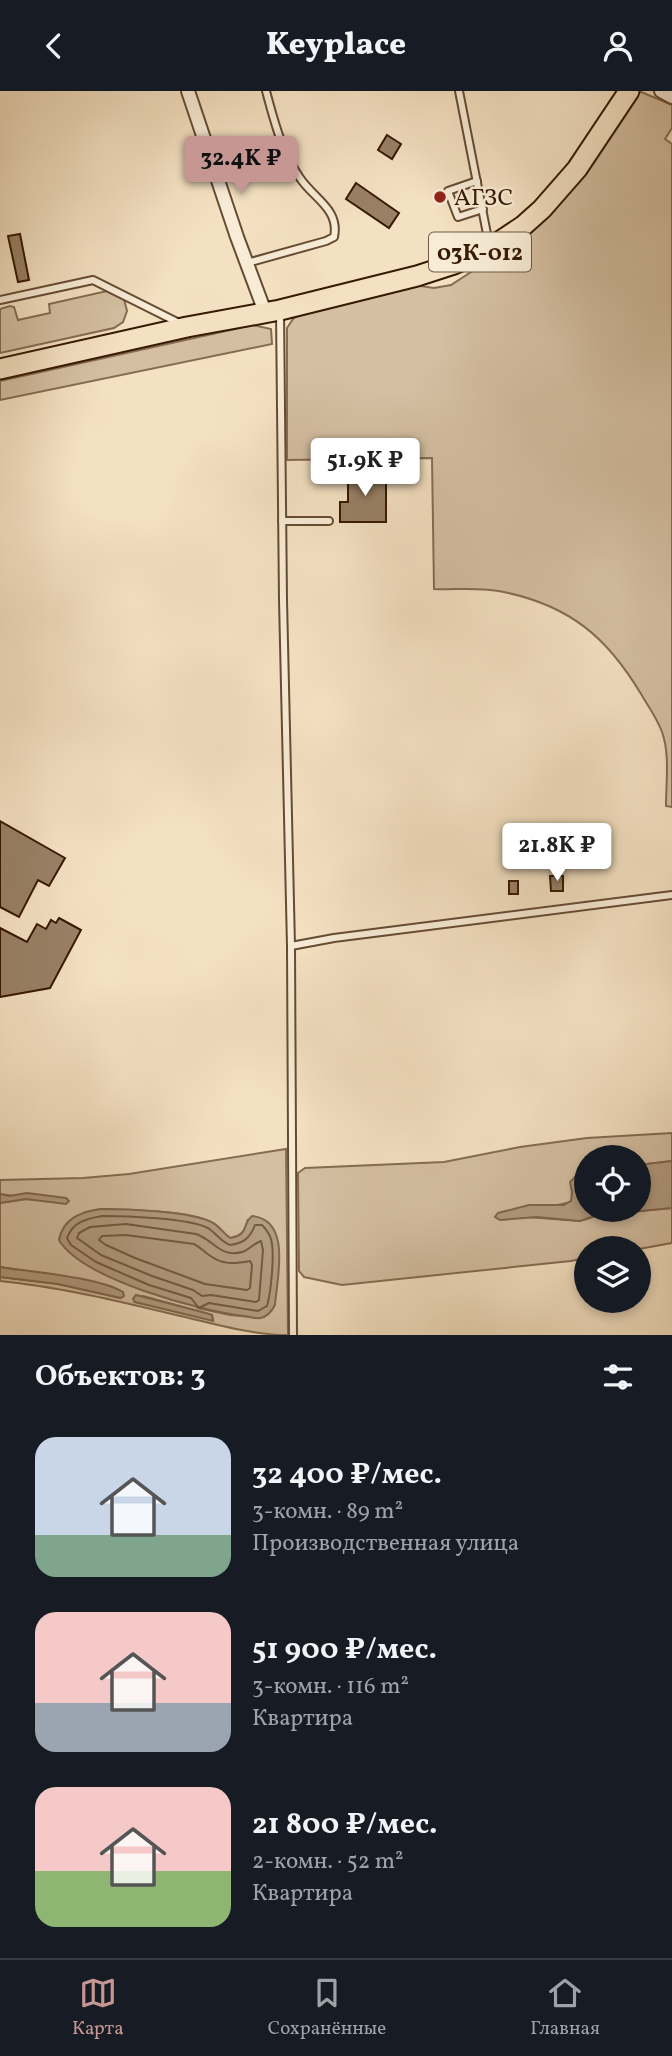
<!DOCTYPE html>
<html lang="ru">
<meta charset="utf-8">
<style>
body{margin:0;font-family:Vollkorn,serif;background:#20242c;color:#f1f3f6;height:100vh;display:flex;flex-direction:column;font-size:26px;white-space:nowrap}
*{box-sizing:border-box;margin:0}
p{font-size:23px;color:#9ea1a6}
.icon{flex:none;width:38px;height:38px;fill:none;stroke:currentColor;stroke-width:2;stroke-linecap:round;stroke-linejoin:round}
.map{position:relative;height:1244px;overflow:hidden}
.side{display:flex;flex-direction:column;background:#171b24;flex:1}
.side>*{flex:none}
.controls{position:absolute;left:574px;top:1054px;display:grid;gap:14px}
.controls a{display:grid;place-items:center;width:77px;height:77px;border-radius:50%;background:#171b24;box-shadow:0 4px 10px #0003;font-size:35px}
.price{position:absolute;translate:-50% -60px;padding:0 16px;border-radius:7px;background:#fff;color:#222;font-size:23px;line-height:46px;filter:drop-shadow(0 2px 4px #0008)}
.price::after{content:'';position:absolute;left:50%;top:42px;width:21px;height:16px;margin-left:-10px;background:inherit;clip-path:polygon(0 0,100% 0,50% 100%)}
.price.current{background:#c59692;color:#111}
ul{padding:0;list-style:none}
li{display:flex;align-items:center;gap:21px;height:175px;padding:0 35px}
li span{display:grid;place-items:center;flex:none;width:196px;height:140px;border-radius:21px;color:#555}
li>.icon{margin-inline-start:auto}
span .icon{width:84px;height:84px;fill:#fffc;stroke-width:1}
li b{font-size:30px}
h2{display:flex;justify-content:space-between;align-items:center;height:84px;padding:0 35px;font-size:30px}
header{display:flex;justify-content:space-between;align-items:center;height:91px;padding:0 35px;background:#171b24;font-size:32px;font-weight:800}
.tabs{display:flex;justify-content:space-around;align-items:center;height:98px;border-top:2px solid #363941;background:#171b24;font-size:19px;color:#9ea1a6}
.tabs a{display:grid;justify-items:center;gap:4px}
.tabs .current{color:#c59692}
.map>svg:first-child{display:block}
.green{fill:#d4bfa2;stroke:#856c52;stroke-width:2;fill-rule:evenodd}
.water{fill:#b39d81;stroke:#81684f;stroke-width:2}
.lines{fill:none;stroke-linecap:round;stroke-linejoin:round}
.shore{stroke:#745b42;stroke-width:2}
.building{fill:#998166;stroke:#361903;stroke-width:2}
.service-casing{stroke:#664b33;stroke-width:10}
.minor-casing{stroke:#664b33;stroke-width:16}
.primary-casing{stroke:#361903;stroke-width:23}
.service{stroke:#f8ecd7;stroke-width:6}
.minor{stroke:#f8ecd7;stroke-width:12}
.primary{stroke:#f4e1c2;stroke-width:19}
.poi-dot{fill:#8f2418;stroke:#f8ecd7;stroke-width:2.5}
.labels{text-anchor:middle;stroke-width:5;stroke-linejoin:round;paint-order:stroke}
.shield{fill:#f8ecd7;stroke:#705843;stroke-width:2}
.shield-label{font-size:23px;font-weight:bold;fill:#361903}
.poi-label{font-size:24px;fill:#361903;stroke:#f8ecd7;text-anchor:start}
</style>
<header><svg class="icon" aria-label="back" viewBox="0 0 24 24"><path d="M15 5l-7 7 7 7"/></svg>Keyplace<svg class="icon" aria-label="person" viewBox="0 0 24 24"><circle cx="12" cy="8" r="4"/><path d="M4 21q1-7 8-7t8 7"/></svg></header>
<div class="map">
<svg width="672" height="1244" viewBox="0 0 672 1244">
<rect width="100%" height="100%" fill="#f4e1c2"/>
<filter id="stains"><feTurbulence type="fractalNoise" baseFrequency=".00286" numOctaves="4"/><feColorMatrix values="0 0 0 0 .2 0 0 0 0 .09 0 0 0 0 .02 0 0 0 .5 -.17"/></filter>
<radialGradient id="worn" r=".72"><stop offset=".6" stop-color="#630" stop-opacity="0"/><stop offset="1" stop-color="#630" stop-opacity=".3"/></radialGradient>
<g class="green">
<path d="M 639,0 L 672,14 L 672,37 L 665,48 L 672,53 L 672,716 L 666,715 C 666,691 670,663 662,641 C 657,627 648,615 641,603 C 607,546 570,515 504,501 C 482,496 457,499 434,498 L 432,367 L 287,369 L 287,237 L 293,228 L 301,222 L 414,194 L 434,197 L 451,194 L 474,179 L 483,169 L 564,107 Z"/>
<path d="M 107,200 L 124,208 L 127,220 L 123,231 L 114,237 L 0,262 L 0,218 L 10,215 L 14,216 L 18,229 L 50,222 L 49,213 Z"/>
<path d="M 253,234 L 271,238 L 272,253 L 0,309 L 0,290 Z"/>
<path d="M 672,1042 L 672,1070 L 639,1074 L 639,1066 L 586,1066 L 586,1086 L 575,1086 L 572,1110 C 556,1118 538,1111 522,1117 L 527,1126 L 580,1130 L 598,1124 L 672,1117 L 672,1152 L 639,1158 L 586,1157 L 586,1167 L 571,1170 L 342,1194 L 304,1186 L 299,1180 L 298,1082 L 305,1077 L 444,1071 L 520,1056 L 587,1047 Z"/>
<path d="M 286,1058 L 288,1244 C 251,1244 212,1232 176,1224 C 118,1210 60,1196 0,1190 L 0,1186 L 58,1193 L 120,1207 L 85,1189 L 0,1176 L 0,1112 L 26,1108 L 40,1109 L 0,1103 L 0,1089 L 83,1087 L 129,1083 ZM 101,1118 C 125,1118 193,1120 213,1132 C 219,1135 224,1143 230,1147 C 242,1145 245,1140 248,1128 L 260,1227 L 230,1224 L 198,1217 L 85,1121 ZM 143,1205 L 212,1224 L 213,1229 L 135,1211 Z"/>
</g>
<g class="water">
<path d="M 672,1070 L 672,1117 L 598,1124 L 580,1130 L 537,1126 L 500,1129 L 495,1126 L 498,1122 L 529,1114 L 564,1114 L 571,1110 L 572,1101 L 570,1091 L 575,1086 L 586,1086 L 586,1118 L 639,1118 L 639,1074 Z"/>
<path d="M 27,1102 L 66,1107 L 69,1110 L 66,1113 L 26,1108 L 0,1112 L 0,1103 L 9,1105 Z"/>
<path d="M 101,1118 C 125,1118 193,1120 213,1132 C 219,1135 224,1143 230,1147 C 250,1144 241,1134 252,1125 C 292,1129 277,1187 275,1214 C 272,1220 267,1226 260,1227 C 255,1228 248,1225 244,1225 C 200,1220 82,1188 59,1149 C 63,1127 81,1121 101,1118 Z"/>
<path d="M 0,1176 C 31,1181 98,1186 123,1201 L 124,1205 L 121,1207 L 58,1193 L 0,1186 Z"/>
<path d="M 136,1204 L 206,1222 L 212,1224 L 213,1230 L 135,1211 L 133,1208 Z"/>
</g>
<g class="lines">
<g class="shore">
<path d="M 102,1125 C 126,1125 188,1127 208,1137 C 216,1142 220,1150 230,1154 C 244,1152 250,1147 255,1134 L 262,1134 C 266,1138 269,1142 271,1148 C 275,1162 271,1201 267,1215 L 258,1220 L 209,1212 L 199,1217 L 191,1207 L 149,1194 L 96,1171 L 71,1154 L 67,1147 C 73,1131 85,1128 102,1125 Z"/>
<path d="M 126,1133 L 196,1143 C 214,1149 220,1167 242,1161 C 249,1159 254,1152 261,1150 L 263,1159 L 259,1209 L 256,1211 L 211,1204 L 202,1205 L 193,1199 L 152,1185 L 101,1164 L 77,1147 L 79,1142 L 90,1136 Z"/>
<path d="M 126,1144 L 194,1153 C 200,1156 203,1160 209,1164 C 222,1174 234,1173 250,1170 L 252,1174 L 250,1197 L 247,1199 L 205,1193 L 135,1167 L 106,1154 L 99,1149 L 102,1145 Z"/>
</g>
</g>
<g class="building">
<path d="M 387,44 L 401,53 L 392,68 L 378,59 Z"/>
<path d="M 356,92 L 399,122 L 389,137 L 346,108 Z"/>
<path d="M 20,143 L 29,189 L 18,191 L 8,145 Z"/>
<path d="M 348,381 L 386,381 L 386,431 L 340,431 L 340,411 L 348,411 Z"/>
<path d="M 0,730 L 65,767 L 49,795 L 38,789 L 19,826 L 0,816 Z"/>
<path d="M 550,785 L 563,785 L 563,800 L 551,800 Z"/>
<rect x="509" y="790" width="9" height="13"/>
<path d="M 59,827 L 81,839 L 50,897 L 0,906 L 0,837 L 27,851 L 37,833 L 46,838 L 51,829 L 56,832 Z"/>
</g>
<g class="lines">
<g class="service-casing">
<g id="service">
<path d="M 459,0 L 489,153"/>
<path d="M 477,90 L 448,100 L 458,126 L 483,118"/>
<path d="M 247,172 L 326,150 L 334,146 C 340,118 313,107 300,87 C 282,61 274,30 266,0"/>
<path d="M 0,209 L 93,189 L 179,232"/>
<path d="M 280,220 L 283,509 L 291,855 L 293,1244"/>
<path d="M 282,430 L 329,430"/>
<path d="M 291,855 L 334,847 L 672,804"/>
</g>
</g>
<g class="minor-casing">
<g id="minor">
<path d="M 188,0 L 237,146 L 265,221"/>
<path d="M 661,0 L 672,6"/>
</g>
</g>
<g class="primary-casing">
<path id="primary" d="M 0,278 L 187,236 L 280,219 L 417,185 L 454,173 L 490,157 L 523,135 L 542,118 L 577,78 L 629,0"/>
</g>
<use href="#service" class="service"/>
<use href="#minor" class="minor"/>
<use href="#primary" class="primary"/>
</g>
<circle class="poi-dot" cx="440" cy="106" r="7"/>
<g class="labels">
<rect class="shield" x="429" y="141.5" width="102" height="39" rx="5"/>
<g class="shield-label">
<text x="480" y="169">03К-012</text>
</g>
<g class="poi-label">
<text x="454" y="114">АГЗС</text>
</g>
</g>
<rect width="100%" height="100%" filter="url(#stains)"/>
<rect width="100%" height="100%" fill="url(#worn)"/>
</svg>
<div class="controls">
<a><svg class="icon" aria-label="locate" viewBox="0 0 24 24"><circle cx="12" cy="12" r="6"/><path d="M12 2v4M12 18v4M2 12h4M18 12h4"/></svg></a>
<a><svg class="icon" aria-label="layers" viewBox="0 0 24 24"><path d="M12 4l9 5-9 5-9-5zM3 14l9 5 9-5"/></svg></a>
</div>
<b class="price current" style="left:241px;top:105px">32.4K ₽</b>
<b class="price" style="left:365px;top:407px">51.9K ₽</b>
<b class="price" style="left:557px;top:792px">21.8K ₽</b>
</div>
<section class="side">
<h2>Объектов: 3<svg class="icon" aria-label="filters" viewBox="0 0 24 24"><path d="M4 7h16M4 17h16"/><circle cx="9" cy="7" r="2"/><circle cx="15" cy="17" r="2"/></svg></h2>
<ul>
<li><span style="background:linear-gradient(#c9d6e8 70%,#7fa58c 0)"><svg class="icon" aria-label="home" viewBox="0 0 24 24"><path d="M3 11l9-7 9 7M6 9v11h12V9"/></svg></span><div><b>32 400 ₽/мес.</b><p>3-комн. · 89 m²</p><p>Производственная улица</p></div></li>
<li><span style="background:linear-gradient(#f6c9c9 65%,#9aa5b1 0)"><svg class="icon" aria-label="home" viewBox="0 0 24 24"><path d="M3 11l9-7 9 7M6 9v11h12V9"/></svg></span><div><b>51 900 ₽/мес.</b><p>3-комн. · 116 m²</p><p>Квартира</p></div></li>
<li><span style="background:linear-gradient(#f6c9c9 60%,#8fb573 0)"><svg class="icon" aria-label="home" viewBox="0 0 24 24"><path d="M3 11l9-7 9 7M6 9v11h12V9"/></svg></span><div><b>21 800 ₽/мес.</b><p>2-комн. · 52 m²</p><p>Квартира</p></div></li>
</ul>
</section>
<nav class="tabs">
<a class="current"><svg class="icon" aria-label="map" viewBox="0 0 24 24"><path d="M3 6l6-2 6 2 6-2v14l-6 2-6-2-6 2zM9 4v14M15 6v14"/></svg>Карта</a>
<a><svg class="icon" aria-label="saved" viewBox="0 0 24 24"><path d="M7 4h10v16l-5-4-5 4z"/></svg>Сохранённые</a>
<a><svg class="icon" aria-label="home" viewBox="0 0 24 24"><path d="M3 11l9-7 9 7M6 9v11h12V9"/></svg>Главная</a>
</nav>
